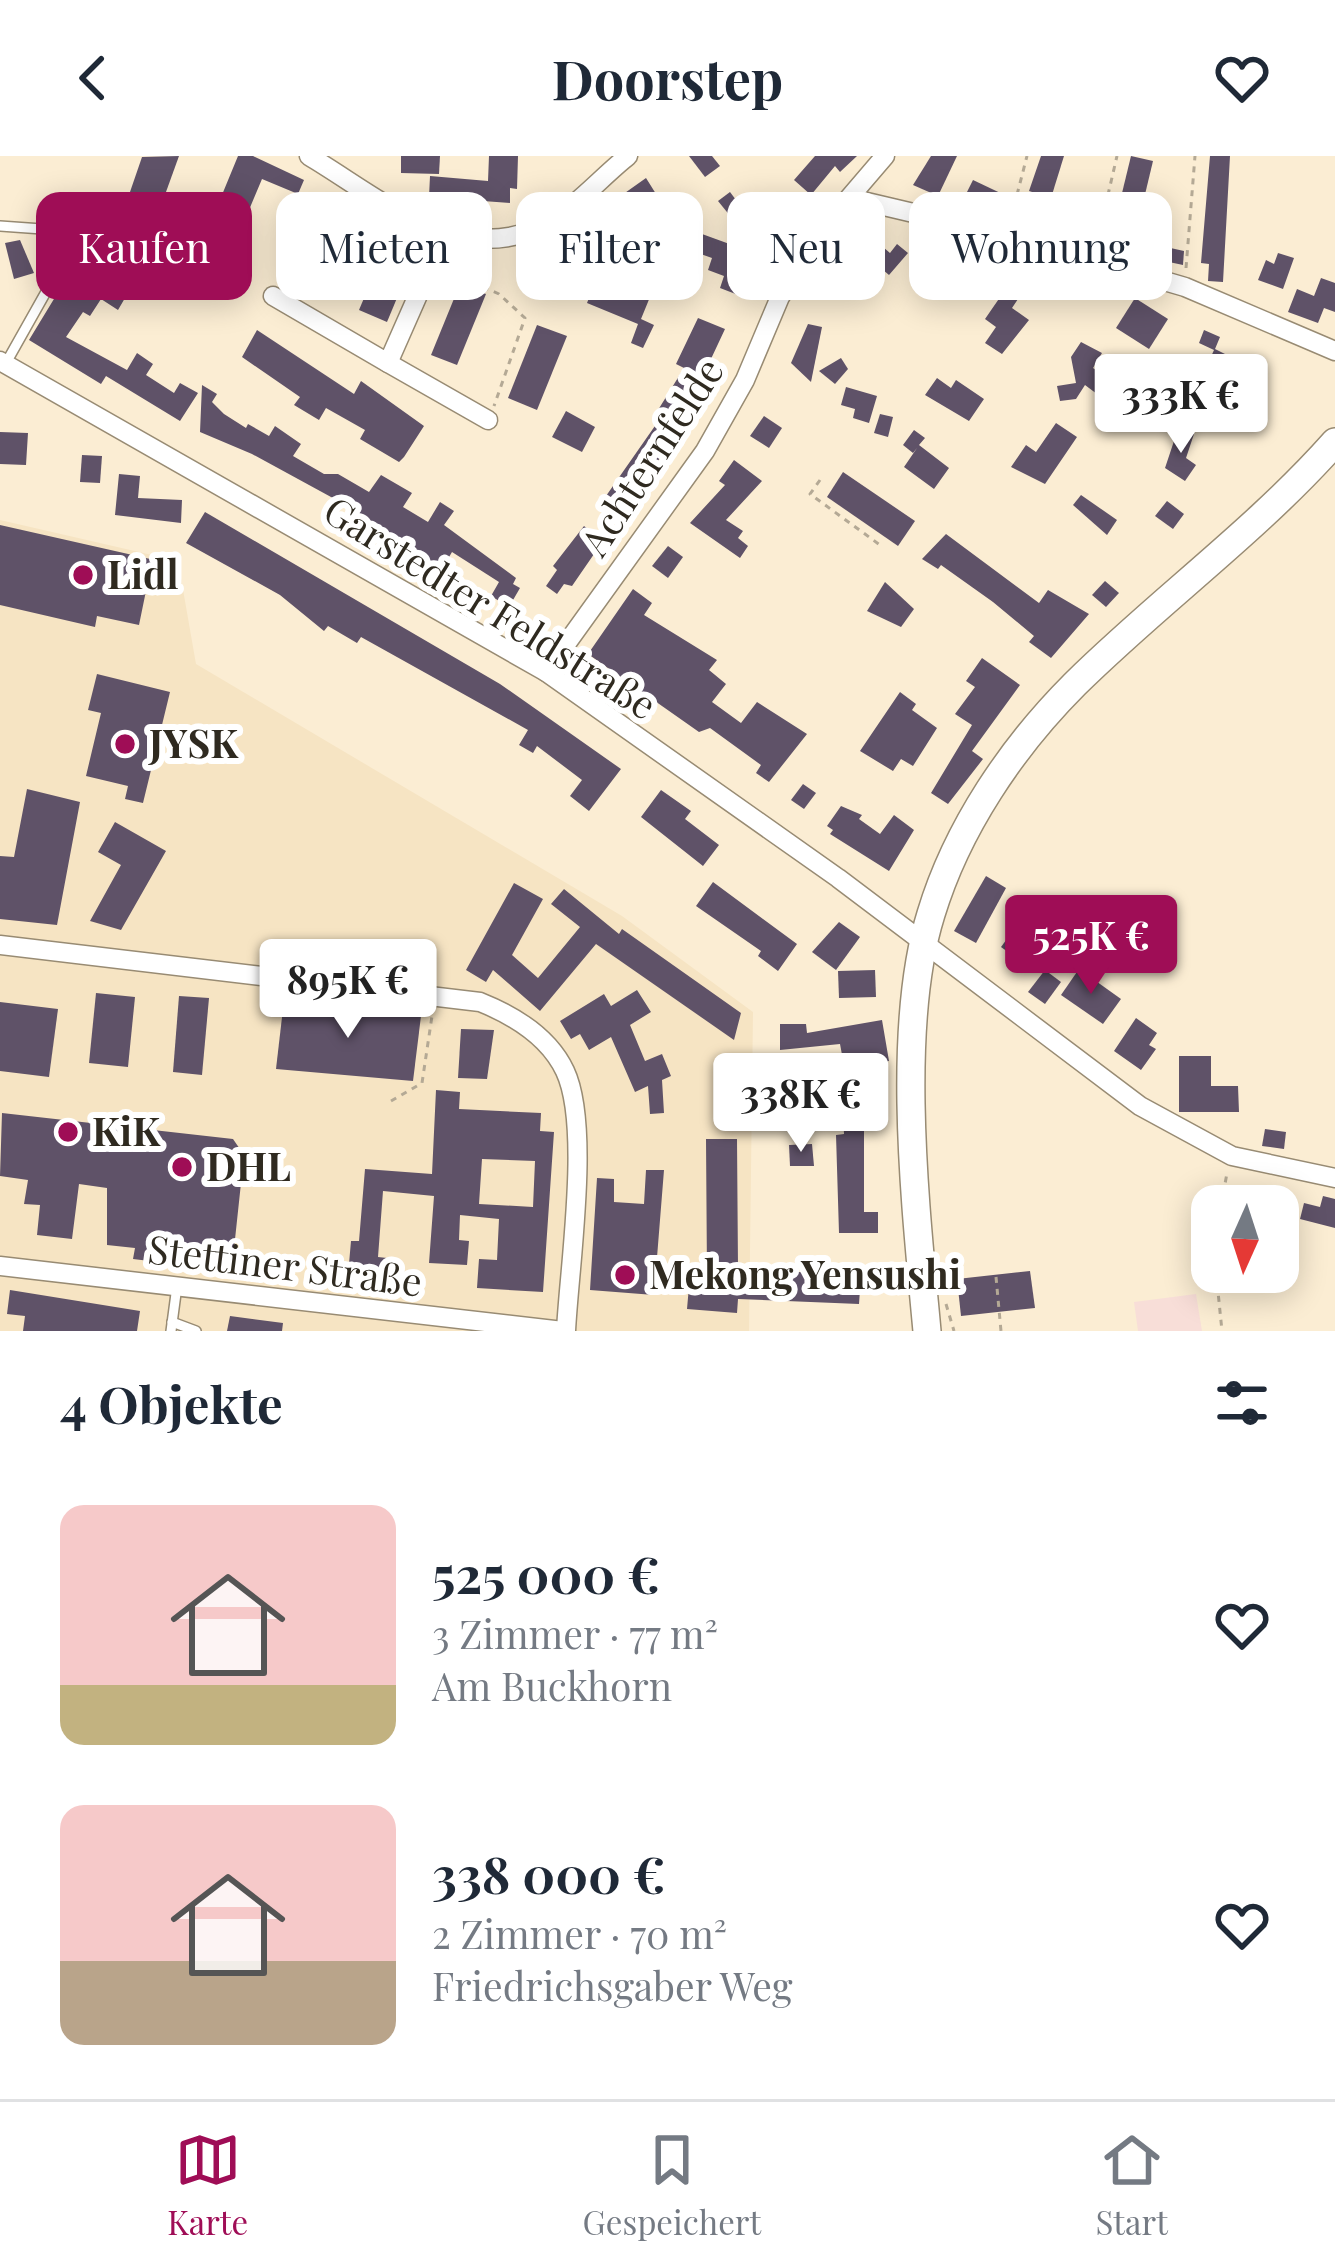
<!DOCTYPE html>
<html lang="de">
<meta charset="utf-8">
<style>
body{margin:0;font-family:"Playfair Display",serif;background:#f2f2f3;color:#1f2937;height:100vh;display:flex;flex-direction:column;font-size:45px;white-space:nowrap}
*{box-sizing:border-box;margin:0}
p{font-size:39px;color:#747a83}
.icon{flex:none;width:66px;height:66px;fill:none;stroke:currentColor;stroke-width:2;stroke-linecap:round;stroke-linejoin:round}
.map{position:relative;height:1175px;overflow:hidden}
.details{display:flex;flex-direction:column;background:#fff;flex:1}
.details>*{flex:none}
.hud{position:absolute;left:36px;top:36px;width:1263px;height:108px;display:flex;gap:24px}
.needle{width:78px;rotate:183deg}
.tools{position:absolute;left:1191px;top:1029px;display:grid;gap:24px}
.tools a{display:grid;place-items:center;width:108px;height:108px;border-radius:24px;background:#fff;box-shadow:0 6px 30px #0003;font-size:60px}
.price{position:absolute;translate:-50% -102px;padding:0 27px;border-radius:12px;background:#fff;color:#222;font-size:39px;line-height:78px;filter:drop-shadow(0 3px 6px #0008)}
.price::after{content:'';position:absolute;left:50%;top:72px;width:36px;height:27px;margin-left:-18px;background:inherit;clip-path:polygon(0 0,100% 0,50% 100%)}
.price.on{background:#9f0d56;color:#fff}
ul{padding:0;list-style:none}
li{display:flex;align-items:center;gap:36px;height:300px;padding:0 60px}
li span{display:grid;place-items:center;flex:none;width:336px;height:240px;border-radius:24px;color:#555}
li>.icon{margin-inline-start:auto}
span .icon{width:144px;height:144px;fill:#fffc;stroke-width:1}
li b{font-size:51px}
h2{display:flex;justify-content:space-between;align-items:center;height:144px;padding:0 60px;font-size:51px}
.pill{padding:0 42px;border-radius:24px;background:#fff;box-shadow:0 6px 30px #0003;font-size:42px;line-height:108px}
.pill.on{background:#9f0d56;color:#fff}
header{display:flex;justify-content:space-between;align-items:center;height:156px;padding:0 60px;background:#fff;font-size:54px;font-weight:700}
.tab-bar{display:flex;justify-content:space-around;align-items:center;height:168px;border-top:3px solid #e0e1e3;background:#fff;font-size:33px;color:#747a83}
.tab-bar a{display:grid;justify-items:center;gap:6px}
.tab-bar .on{color:#9f0d56}
.map>svg:first-child{display:block}
.built{fill:#f6e4c3}
.industrial{fill:#f8ded8}
.building{fill:#5f5268;fill-rule:evenodd}
.lines{fill:none;stroke-linecap:round;stroke-linejoin:round}
.service-casing{stroke:#988b73;stroke-width:12}
.minor-casing{stroke:#988b73;stroke-width:21}
.secondary-casing{stroke:#988b73;stroke-width:30}
.path{stroke:#b4a995;stroke-width:3;stroke-dasharray:6 6;stroke-linecap:butt}
.service{stroke:#fff;stroke-width:9}
.minor{stroke:#fff;stroke-width:18}
.secondary{stroke:#fff;stroke-width:27}
.poi-dot{fill:#9f0d56;stroke:#fff;stroke-width:4.5}
.labels{text-anchor:middle;stroke-width:12;stroke-linejoin:round;paint-order:stroke}
.street-label{font-size:39px;fill:#2f2a20;stroke:#fff}
.poi-label{font-size:39px;font-weight:bold;fill:#2f2a20;stroke:#fff;text-anchor:start}
</style>
<header><svg class="icon" aria-label="back" viewBox="0 0 24 24"><path d="M15 5l-7 7 7 7"/></svg>Doorstep<svg class="icon" aria-label="heart" viewBox="0 0 24 24"><path d="M12 20l-8-8c-3-5 5-10 8-4 3-6 11-1 8 4z"/></svg></header>
<div class="map">
<svg width="1335" height="1175" viewBox="0 0 1335 1175">
<rect width="100%" height="100%" fill="#fbedd3"/>
<path class="built" d="M 0,364 L 178,405 L 196,508 L 622,760 L 753,856 L 749,1175 L 0,1175 Z"/>
<g class="industrial">
<path d="M 967,36 L 1002,52 L 1006,72 L 954,58 Z"/>
<path d="M 1040,64 L 1090,81 L 1085,95 L 1036,78 Z"/>
<path d="M 1196,1138 L 1202,1175 L 1138,1175 L 1134,1146 Z"/>
</g>
<g class="building">
<path d="M 179,0 L 162,47 L 130,36 L 142,1 Z"/>
<path d="M 238,0 L 253,0 L 304,24 L 298,38 L 262,23 L 238,80 L 210,68 Z"/>
<path d="M 401,0 L 440,0 L 439,18 L 401,17 Z"/>
<path d="M 489,0 L 518,0 L 517,33 L 510,32 L 510,47 L 429,41 L 430,20 L 488,25 Z"/>
<path d="M 689,0 L 712,0 L 720,10 L 705,21 Z"/>
<path d="M 815,0 L 857,0 L 840,16 L 835,10 L 811,39 L 794,24 Z"/>
<path d="M 931,0 L 957,0 L 938,40 L 913,29 Z"/>
<path d="M 1041,0 L 1064,0 L 1051,42 L 1029,35 Z"/>
<path d="M 1131,0 L 1153,5 L 1136,76 L 1114,70 Z"/>
<path d="M 1210,0 L 1230,0 L 1223,126 L 1208,125 L 1209,108 L 1201,107 Z"/>
<path d="M 646,22 L 678,73 L 663,84 L 640,75 L 646,71 L 622,39 Z"/>
<path d="M 973,24 L 1013,43 L 1010,55 L 967,36 Z"/>
<path d="M 730,36 L 742,52 L 731,61 L 718,45 Z"/>
<path d="M 315,39 L 379,69 L 373,82 L 337,67 L 313,123 L 285,111 Z"/>
<path d="M 71,48 L 97,50 L 95,66 L 70,64 Z"/>
<path d="M 1045,50 L 1095,67 L 1090,81 L 1040,64 Z"/>
<path d="M 780,51 L 793,79 L 769,90 L 755,59 Z"/>
<path d="M 702,78 L 735,90 L 729,107 L 755,117 L 746,142 L 720,132 L 724,120 L 708,114 L 712,102 L 695,96 Z"/>
<path d="M 389,83 L 417,94 L 387,166 L 359,154 Z"/>
<path d="M 1130,83 L 1184,95 L 1183,109 L 1127,97 Z"/>
<path d="M 20,84 L 34,117 L 14,123 L 5,87 Z"/>
<path d="M 876,85 L 890,97 L 897,88 L 908,97 L 889,119 L 876,108 L 871,114 L 860,105 Z"/>
<path d="M 535,88 L 571,100 L 562,126 L 526,114 Z"/>
<path d="M 85,92 L 120,117 L 110,132 L 125,142 L 118,154 L 101,143 L 90,160 L 83,156 L 66,181 L 127,214 L 137,197 L 153,208 L 146,219 L 174,237 L 180,227 L 198,237 L 180,265 L 106,220 L 101,228 L 29,184 Z"/>
<path d="M 954,95 L 970,107 L 959,123 L 969,130 L 960,143 L 933,124 Z"/>
<path d="M 1278,97 L 1294,102 L 1283,133 L 1258,124 L 1266,104 L 1274,108 Z"/>
<path d="M 598,119 L 650,141 L 641,163 L 654,169 L 643,192 L 631,187 L 638,168 L 587,147 Z"/>
<path d="M 1321,122 L 1335,127 L 1335,156 L 1324,152 L 1318,167 L 1288,156 L 1297,133 L 1314,140 Z"/>
<path d="M 460,128 L 486,138 L 457,209 L 431,199 Z"/>
<path d="M 1005,134 L 1018,143 L 1012,152 L 1029,164 L 1002,198 L 985,187 L 996,171 L 985,163 Z"/>
<path d="M 1135,142 L 1168,163 L 1149,193 L 1116,172 Z"/>
<path d="M 698,162 L 725,173 L 696,235 L 664,278 L 673,284 L 616,363 L 599,350 L 664,257 L 658,254 L 684,212 L 676,208 Z"/>
<path d="M 808,168 L 822,171 L 811,226 L 791,207 Z"/>
<path d="M 537,169 L 567,180 L 537,254 L 508,242 Z"/>
<path d="M 257,174 L 354,238 L 361,225 L 424,270 L 404,301 L 399,306 L 360,283 L 365,274 L 326,252 L 319,264 L 294,249 L 300,241 L 242,201 Z"/>
<path d="M 1204,174 L 1220,181 L 1215,193 L 1241,206 L 1244,199 L 1256,204 L 1235,250 L 1223,244 L 1226,236 L 1200,225 L 1214,194 L 1199,187 Z"/>
<path d="M 1081,186 L 1102,197 L 1093,212 L 1108,222 L 1097,238 L 1085,229 L 1076,243 L 1060,245 L 1057,230 L 1076,227 L 1071,201 Z"/>
<path d="M 841,202 L 848,213 L 835,228 L 819,215 Z"/>
<path d="M 937,222 L 951,232 L 956,224 L 984,243 L 969,265 L 925,239 Z"/>
<path d="M 202,229 L 217,238 L 212,246 L 224,258 L 246,272 L 248,268 L 269,280 L 275,270 L 301,288 L 293,300 L 324,318 L 338,318 L 369,336 L 381,319 L 412,337 L 403,351 L 428,366 L 440,346 L 454,355 L 444,369 L 516,422 L 513,428 L 520,432 L 509,451 L 491,440 L 499,426 L 452,396 L 442,413 L 353,353 L 252,298 L 200,276 Z"/>
<path d="M 846,231 L 877,240 L 869,267 L 853,262 L 855,253 L 841,249 Z"/>
<path d="M 566,255 L 595,271 L 582,296 L 552,281 Z"/>
<path d="M 880,258 L 893,261 L 888,281 L 874,277 Z"/>
<path d="M 764,260 L 782,272 L 769,292 L 750,280 Z"/>
<path d="M 1056,267 L 1077,281 L 1045,328 L 1011,311 L 1026,289 L 1036,296 Z"/>
<path d="M 1178,273 L 1194,278 L 1186,302 L 1196,309 L 1185,325 L 1165,312 Z"/>
<path d="M 914,274 L 925,282 L 919,289 L 949,312 L 934,333 L 904,311 L 917,292 L 913,297 L 903,289 Z"/>
<path d="M 0,276 L 28,277 L 26,309 L 0,308 Z"/>
<path d="M 82,299 L 102,300 L 100,327 L 80,326 Z"/>
<path d="M 734,304 L 762,325 L 726,364 L 743,375 L 738,382 L 748,390 L 740,402 L 690,367 L 725,329 L 719,325 Z"/>
<path d="M 843,316 L 915,365 L 898,390 L 827,341 Z"/>
<path d="M 119,318 L 140,320 L 138,342 L 182,344 L 181,367 L 115,359 Z"/>
<path d="M 1081,339 L 1117,364 L 1107,379 L 1073,349 Z"/>
<path d="M 1167,345 L 1184,358 L 1173,373 L 1155,360 Z"/>
<path d="M 205,356 L 500,528 L 621,613 L 589,655 L 570,640 L 582,624 L 537,590 L 533,597 L 519,589 L 528,574 L 361,481 L 357,487 L 328,470 L 324,475 L 280,439 L 186,387 Z"/>
<path d="M 0,369 L 168,407 L 163,434 L 147,430 L 139,469 L 97,460 L 95,471 L 0,449 Z"/>
<path d="M 584,370 L 603,385 L 572,430 L 564,428 L 557,438 L 546,430 L 557,414 L 553,410 Z"/>
<path d="M 946,378 L 1039,447 L 1048,434 L 1089,458 L 1051,502 L 1029,486 L 1034,480 L 993,446 L 941,409 L 938,413 L 922,403 Z"/>
<path d="M 668,390 L 683,401 L 668,422 L 652,410 Z"/>
<path d="M 1105,425 L 1119,437 L 1106,451 L 1092,439 Z"/>
<path d="M 885,426 L 914,453 L 901,471 L 867,455 Z"/>
<path d="M 633,433 L 652,447 L 644,459 L 717,504 L 709,514 L 726,528 L 712,546 L 741,567 L 757,546 L 807,578 L 769,626 L 756,617 L 761,609 L 710,572 L 699,576 L 588,498 Z"/>
<path d="M 982,502 L 1020,529 L 972,595 L 983,603 L 948,648 L 931,637 L 972,569 L 955,558 L 975,531 L 966,525 Z"/>
<path d="M 97,518 L 170,536 L 143,647 L 125,643 L 128,630 L 86,620 L 101,557 L 88,554 Z"/>
<path d="M 900,536 L 916,548 L 912,554 L 937,572 L 913,610 L 901,603 L 893,615 L 860,595 Z"/>
<path d="M 803,628 L 816,637 L 804,653 L 791,644 Z"/>
<path d="M 27,633 L 80,646 L 57,769 L 0,763 L 0,700 L 14,701 Z"/>
<path d="M 661,634 L 691,655 L 685,663 L 719,689 L 703,710 L 641,661 Z"/>
<path d="M 841,650 L 862,659 L 859,663 L 880,678 L 894,659 L 914,674 L 889,715 L 830,678 L 833,674 L 827,670 Z"/>
<path d="M 115,666 L 166,695 L 121,774 L 90,765 L 121,709 L 98,696 Z"/>
<path d="M 986,720 L 1006,732 L 976,787 L 954,775 Z"/>
<path d="M 713,726 L 797,788 L 778,815 L 758,800 L 761,795 L 696,750 Z"/>
<path d="M 514,727 L 543,743 L 512,799 L 538,822 L 580,771 L 551,748 L 564,733 L 619,778 L 622,773 L 741,857 L 734,884 L 596,788 L 540,855 L 493,814 L 486,826 L 466,814 Z"/>
<path d="M 1021,764 L 1048,784 L 1029,811 L 1001,791 Z"/>
<path d="M 839,766 L 860,781 L 836,814 L 812,796 Z"/>
<path d="M 1079,813 L 1121,843 L 1103,868 L 1061,839 Z"/>
<path d="M 875,814 L 876,841 L 839,842 L 838,815 Z"/>
<path d="M 1045,814 L 1061,826 L 1045,848 L 1028,836 Z"/>
<path d="M 637,834 L 651,856 L 630,869 L 645,905 L 662,898 L 671,920 L 662,924 L 664,957 L 650,958 L 648,930 L 635,936 L 611,881 L 589,894 L 580,878 L 571,883 L 560,865 L 604,838 L 611,850 Z"/>
<path d="M 96,837 L 135,841 L 128,911 L 89,907 Z"/>
<path d="M 179,840 L 209,842 L 202,919 L 173,916 Z"/>
<path d="M 284,844 L 421,860 L 413,925 L 276,913 Z"/>
<path d="M 0,846 L 58,853 L 49,921 L 0,915 Z"/>
<path d="M 1136,862 L 1157,877 L 1149,889 L 1156,893 L 1141,914 L 1114,895 Z"/>
<path d="M 882,864 L 889,905 L 863,909 L 861,901 L 843,904 L 840,888 L 780,894 L 780,868 L 806,868 L 807,877 Z"/>
<path d="M 461,873 L 494,874 L 487,923 L 458,922 Z"/>
<path d="M 1179,900 L 1211,900 L 1211,930 L 1238,930 L 1239,956 L 1179,956 Z"/>
<path d="M 436,934 L 460,936 L 459,953 L 541,957 L 540,975 L 554,976 L 543,1136 L 477,1132 L 479,1103 L 497,1104 L 499,1063 L 460,1059 L 459,1084 L 469,1085 L 467,1109 L 429,1107 L 434,1040 L 383,1035 L 378,1101 L 387,1102 L 385,1123 L 348,1119 L 351,1085 L 359,1085 L 365,1013 L 432,1018 ZM 482,1003 L 535,1005 L 533,1051 L 479,1048 Z"/>
<path d="M 870,937 L 871,960 L 864,960 L 864,1056 L 878,1056 L 878,1077 L 839,1077 L 836,979 L 844,978 L 842,938 Z"/>
<path d="M 2,957 L 233,983 L 244,999 L 233,1102 L 168,1095 L 166,1107 L 133,1103 L 135,1092 L 107,1089 L 107,1032 L 79,1028 L 72,1083 L 37,1079 L 40,1049 L 24,1048 L 28,1024 L 0,1020 Z"/>
<path d="M 1265,973 L 1286,976 L 1284,993 L 1262,990 Z"/>
<path d="M 706,983 L 737,983 L 738,1113 L 861,1119 L 859,1148 L 738,1143 L 737,1157 L 687,1153 L 690,1119 L 707,1120 Z"/>
<path d="M 812,988 L 814,1010 L 790,1010 L 789,989 Z"/>
<path d="M 646,1014 L 664,1014 L 654,1139 L 590,1134 L 597,1022 L 614,1023 L 614,1046 L 644,1048 Z"/>
<path d="M 1323,1040 L 1335,1043 L 1335,1072 L 1300,1063 L 1304,1047 L 1320,1051 Z"/>
<path d="M 1030,1115 L 1035,1152 L 961,1160 L 957,1123 Z"/>
<path d="M 10,1134 L 140,1155 L 137,1175 L 23,1175 L 25,1160 L 7,1158 Z"/>
<path d="M 230,1160 L 283,1167 L 282,1175 L 227,1175 Z"/>
</g>
<g class="lines">
<g class="service-casing">
<g id="service">
<path d="M 0,70 L 70,75 L 69,95 L 6,207"/>
<path d="M 172,1166 L 196,1175"/>
<path d="M 171,1175 L 177,1130"/>
</g>
</g>
<g class="minor-casing">
<g id="minor">
<path d="M 309,0 C 378,41 450,107 534,74 C 567,61 600,22 628,0"/>
<path d="M 854,43 L 1007,79 L 1185,131 L 1335,195"/>
<path d="M 273,140 L 388,207 L 444,80"/>
<path d="M 0,205 L 546,516 L 838,722 L 1140,950 L 1232,1000 L 1335,1022"/>
<path d="M 388,207 L 488,264"/>
<path d="M 546,516 L 705,295 L 745,224 L 780,141 L 831,63 L 885,0"/>
<path d="M 0,789 L 480,846 C 515,860 549,881 565,915 C 591,970 569,1112 566,1175"/>
<path d="M 0,1110 L 563,1175"/>
</g>
</g>
<g class="secondary-casing">
<path id="secondary" d="M 927,1175 C 916,1055 895,873 931,758 C 957,672 1012,591 1075,528 C 1159,445 1256,375 1335,286"/>
</g>
<g class="path">
<path d="M 1011,62 L 1027,0"/>
<path d="M 1097,86 L 1117,0"/>
<path d="M 520,97 L 521,117 L 560,131"/>
<path d="M 1186,112 L 1195,0"/>
<path d="M 450,116 L 499,138 L 525,162 L 494,250"/>
<path d="M 820,324 L 810,338 L 880,389"/>
<path d="M 391,945 L 422,927 L 432,860"/>
<path d="M 1221,1050 L 1227,1017"/>
<path d="M 1216,1116 L 1222,1175"/>
<path d="M 996,1121 L 1001,1175"/>
<path d="M 946,1148 L 954,1175"/>
</g>
<use href="#service" class="service"/>
<use href="#minor" class="minor"/>
<use href="#secondary" class="secondary"/>
</g>
<g class="poi-dot">
<circle cx="83" cy="419" r="12"/>
<circle cx="125" cy="588" r="12"/>
<circle cx="68" cy="976" r="12"/>
<circle cx="182" cy="1011" r="12"/>
<circle cx="625" cy="1119" r="12"/>
</g>
<g class="labels">
<g class="street-label">
<text transform="translate(652 301) rotate(-57)" y="14">Achternfelde</text>
<text transform="translate(490 452) rotate(32)" y="14">Garstedter Feldstraße</text>
<text transform="translate(285 1110) rotate(7)" y="14">Stettiner Straße</text>
</g>
<g class="poi-label">
<text x="107" y="433">Lidl</text>
<text x="149" y="602">JYSK</text>
<text x="92" y="990">KiK</text>
<text x="206" y="1025">DHL</text>
<text x="649" y="1133">Mekong Yensushi</text>
</g>
</g>
</svg>
<div class="tools">
<a><svg class="needle" viewBox="-14 -14 28 28"><path d="M0-13l5 13h-10z" fill="#e53935"/><path d="M0 13l5-13h-10z" fill="#747a83"/></svg></a>
</div>
<b class="price" style="left:1181px;top:300px">333K €</b>
<b class="price on" style="left:1091px;top:841px">525K €</b>
<b class="price" style="left:348px;top:885px">895K €</b>
<b class="price" style="left:801px;top:999px">338K €</b>
<div class="hud">
<a class="pill on">Kaufen</a>
<a class="pill">Mieten</a>
<a class="pill">Filter</a>
<a class="pill">Neu</a>
<a class="pill">Wohnung</a>
</div>
</div>
<section class="details">
<h2>4 Objekte<svg class="icon" aria-label="filters" viewBox="0 0 24 24"><path d="M4 7h16M4 17h16"/><circle cx="9" cy="7" r="2"/><circle cx="15" cy="17" r="2"/></svg></h2>
<ul>
<li><span style="background:linear-gradient(#f6c9c9 75%,#c2b280 0)"><svg class="icon" aria-label="home" viewBox="0 0 24 24"><path d="M3 11l9-7 9 7M6 9v11h12V9"/></svg></span><div><b>525 000 €</b><p>3 Zimmer · 77 m²</p><p>Am Buckhorn</p></div><svg class="icon" aria-label="heart" viewBox="0 0 24 24"><path d="M12 20l-8-8c-3-5 5-10 8-4 3-6 11-1 8 4z"/></svg></li>
<li><span style="background:linear-gradient(#f6c9c9 65%,#b9a48a 0)"><svg class="icon" aria-label="home" viewBox="0 0 24 24"><path d="M3 11l9-7 9 7M6 9v11h12V9"/></svg></span><div><b>338 000 €</b><p>2 Zimmer · 70 m²</p><p>Friedrichsgaber Weg</p></div><svg class="icon" aria-label="heart" viewBox="0 0 24 24"><path d="M12 20l-8-8c-3-5 5-10 8-4 3-6 11-1 8 4z"/></svg></li>
</ul>
</section>
<nav class="tab-bar">
<a class="on"><svg class="icon" aria-label="map" viewBox="0 0 24 24"><path d="M3 6l6-2 6 2 6-2v14l-6 2-6-2-6 2zM9 4v14M15 6v14"/></svg>Karte</a>
<a><svg class="icon" aria-label="saved" viewBox="0 0 24 24"><path d="M7 4h10v16l-5-4-5 4z"/></svg>Gespeichert</a>
<a><svg class="icon" aria-label="home" viewBox="0 0 24 24"><path d="M3 11l9-7 9 7M6 9v11h12V9"/></svg>Start</a>
</nav>
